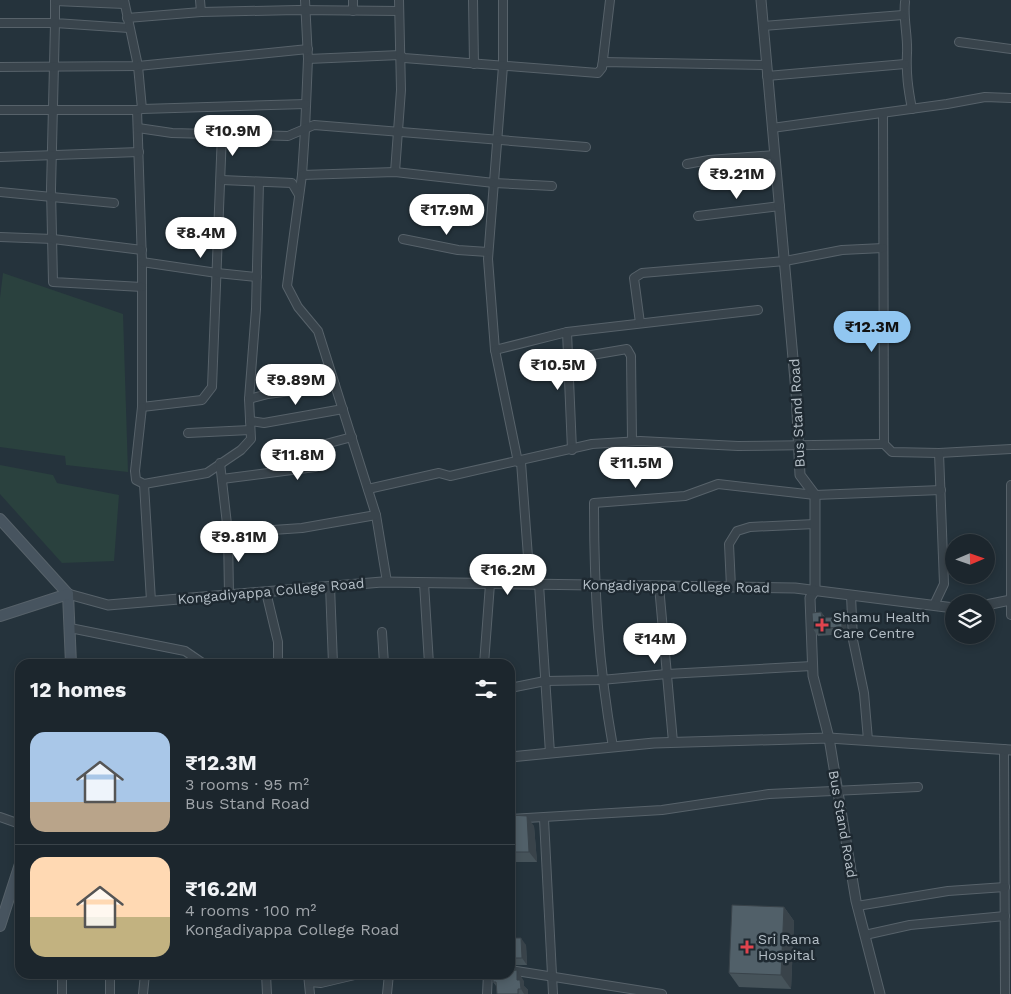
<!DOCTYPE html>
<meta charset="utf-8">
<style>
body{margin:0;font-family:"Work Sans",sans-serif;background:#293239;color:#f1f3f6;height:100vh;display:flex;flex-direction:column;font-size:19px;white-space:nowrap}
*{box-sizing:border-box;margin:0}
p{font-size:16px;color:#a0a5aa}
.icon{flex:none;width:28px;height:28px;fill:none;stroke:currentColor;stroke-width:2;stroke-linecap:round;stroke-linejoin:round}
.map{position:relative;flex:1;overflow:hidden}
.sheet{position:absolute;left:15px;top:659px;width:500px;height:320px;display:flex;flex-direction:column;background:#1c262d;border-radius:15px;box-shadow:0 2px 8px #0003,0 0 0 1px #3a4349}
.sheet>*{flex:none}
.needle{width:32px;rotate:88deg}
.controls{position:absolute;left:945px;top:534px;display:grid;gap:10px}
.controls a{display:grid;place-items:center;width:50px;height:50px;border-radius:50%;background:#1c262d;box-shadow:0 2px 8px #0003,0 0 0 1px #3a4349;font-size:25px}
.price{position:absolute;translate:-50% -42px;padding:0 11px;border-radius:18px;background:#fff;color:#222;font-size:16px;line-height:32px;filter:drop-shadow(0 1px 2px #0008)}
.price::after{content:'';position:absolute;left:50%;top:30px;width:15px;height:11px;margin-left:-8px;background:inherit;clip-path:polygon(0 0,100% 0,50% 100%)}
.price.active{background:#91c6f0;color:#111}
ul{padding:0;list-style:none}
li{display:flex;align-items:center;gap:15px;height:125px;padding:0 15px}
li+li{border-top:1px solid #3a4349}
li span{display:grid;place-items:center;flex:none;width:140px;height:100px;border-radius:15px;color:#555}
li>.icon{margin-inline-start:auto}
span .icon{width:60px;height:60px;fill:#fffc;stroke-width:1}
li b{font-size:21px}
h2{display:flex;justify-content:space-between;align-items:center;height:60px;padding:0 15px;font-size:21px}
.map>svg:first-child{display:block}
.green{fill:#2a413e}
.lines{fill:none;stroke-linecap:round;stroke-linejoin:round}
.minor-casing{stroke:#57626a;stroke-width:10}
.tertiary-casing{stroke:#57626a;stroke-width:11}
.secondary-casing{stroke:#57626a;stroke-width:12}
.minor{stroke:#39444c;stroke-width:8}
.tertiary{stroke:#39444c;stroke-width:9}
.secondary{stroke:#47545f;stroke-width:10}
.wall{fill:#46535a}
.shaded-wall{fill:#39434a}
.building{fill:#516069;stroke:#39434a}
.health-dot{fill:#e0444e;stroke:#1e2931;stroke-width:2}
.labels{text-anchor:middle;stroke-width:5;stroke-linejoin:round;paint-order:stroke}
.street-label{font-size:14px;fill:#b5bfc7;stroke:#1e2931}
.poi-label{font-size:14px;fill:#b5bfc7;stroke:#1e2931;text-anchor:start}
</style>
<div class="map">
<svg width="1011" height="994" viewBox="0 0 1011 994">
<rect width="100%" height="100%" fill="#25333c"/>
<g class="green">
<path d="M 3,273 L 123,314 L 128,472 L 66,465 L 65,456 L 0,447 L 0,298 Z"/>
<path d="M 0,465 L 53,475 L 57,483 L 119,495 L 114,561 L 62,563 L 0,494 Z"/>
</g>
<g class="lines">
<g class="minor-casing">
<g id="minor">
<path d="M 55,0 L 55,23 L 129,28"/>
<path d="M 124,0 L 138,66 L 142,109 L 137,110 L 142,262 L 142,407 L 202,400 L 212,387 L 222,133"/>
<path d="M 200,0 L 201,12"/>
<path d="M 305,0 L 308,59 L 305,130 L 302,175 L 287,286 L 298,307 L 318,331 L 376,515 L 387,582"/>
<path d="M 353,0 L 353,11"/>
<path d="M 473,0 L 474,64"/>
<path d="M 503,0 L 503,66 L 488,259 L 495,350 L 567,332 L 758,310"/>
<path d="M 55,1 L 124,4"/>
<path d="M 905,2 C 903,19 908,36 907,53 C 906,74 908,88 912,109"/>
<path d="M 127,18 L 201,12 L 297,10 L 399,11"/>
<path d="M 0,23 L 55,23 L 51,189 L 53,282 L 142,287"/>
<path d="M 763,26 L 903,15"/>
<path d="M 959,42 L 1011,49"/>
<path d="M 308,59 L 400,55 L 404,58 L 598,73 L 602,68 L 610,0"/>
<path d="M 0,67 L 138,66 L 308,49"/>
<path d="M 602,67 L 603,62 L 766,65"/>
<path d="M 767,76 L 905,64"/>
<path d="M 142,109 L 306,104"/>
<path d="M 0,110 L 137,110"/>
<path d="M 883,113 L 884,444 L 892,452 L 939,453 L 1011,449"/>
<path d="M 138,128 L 172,133 L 288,136 L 314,125 L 586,147"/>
<path d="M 772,128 L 947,104 L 985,97 L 1011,98"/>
<path d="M 0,157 L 139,152"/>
<path d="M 687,164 L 709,160 L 775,155"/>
<path d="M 395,172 L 401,90 L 399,0"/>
<path d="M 302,175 L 395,172 L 494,183 L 552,186"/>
<path d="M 222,180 L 292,183 L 299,195"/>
<path d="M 0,192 L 114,203"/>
<path d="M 698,216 L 780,206"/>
<path d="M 0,237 L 53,239 L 142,250"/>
<path d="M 403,239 L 458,250 L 488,252"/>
<path d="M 142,262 L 217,273 L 257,277"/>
<path d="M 640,323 L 634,278 L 642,273 L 785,261 L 842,250 L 883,248"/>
<path d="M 567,332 L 572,450"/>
<path d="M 495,350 L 518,462"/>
<path d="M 568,359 L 627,349 L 631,356 L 632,441"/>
<path d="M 249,399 L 268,394 L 335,385"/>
<path d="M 142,407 L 135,471 L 136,480 L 144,484 L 207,473 L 241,450 L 251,439 L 249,399 L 256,309 L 259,182"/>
<path d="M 250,421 L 264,423 L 343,409"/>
<path d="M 188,433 L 250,430"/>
<path d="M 521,462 L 530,584"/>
<path d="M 220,463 L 228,533 L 229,595"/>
<path d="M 222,479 L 315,467 L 318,446 L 352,437"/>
<path d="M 144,484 L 151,601"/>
<path d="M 1011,485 L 1011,615"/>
<path d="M 368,489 L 439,473 L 450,476 L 592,444 L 640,441 L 738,446 L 884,444"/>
<path d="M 228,533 L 302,528 L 376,515"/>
<path d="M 424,583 L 429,664"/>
<path d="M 539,584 L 550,753"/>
<path d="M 330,586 L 333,664"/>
<path d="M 659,586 L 673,742"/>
<path d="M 731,587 L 729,544 L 737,531 L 750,527 L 815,524"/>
<path d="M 266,592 L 278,642 L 278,664"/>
<path d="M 851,595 L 853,640 L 864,693 L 868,740"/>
<path d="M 934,605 L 944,584 L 939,453"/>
<path d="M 70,628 L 185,651 L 204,664"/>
<path d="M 382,632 L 384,664"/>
<path d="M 484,664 L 490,584"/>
<path d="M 510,688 L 545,681 L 601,680 L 667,674 L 812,666"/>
<path d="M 613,747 C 598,663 594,588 594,503 L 685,496 L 718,484 L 815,495 L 941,490"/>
<path d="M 1004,749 L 1005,994"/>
<path d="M 0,817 L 20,824"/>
<path d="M 510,819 L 662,810 L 769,794 L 918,787"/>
<path d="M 544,819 L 553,994"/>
<path d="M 857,906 L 948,891 L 1005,887"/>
<path d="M 865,935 L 910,925 L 1005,916"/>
<path d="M 510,970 L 662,994"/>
<path d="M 62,974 L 62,994"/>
<path d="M 266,974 L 267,994"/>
<path d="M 308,974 L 310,994"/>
<path d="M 309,982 L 321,983 L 359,974"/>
<path d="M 110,994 L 110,974"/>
<path d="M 143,994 L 145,974"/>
<path d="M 387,994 L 389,974"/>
<path d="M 487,994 L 488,974"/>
</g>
</g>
<g class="tertiary-casing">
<g id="tertiary">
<path d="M 761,0 L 796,392 L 800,475 L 815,495 L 815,590 L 810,598 L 813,676 L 829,738 L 856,901 L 880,994"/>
<path d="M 68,594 L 108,605 L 382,582 L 795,588 L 954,608"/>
<path d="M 986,605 L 1011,600"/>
<path d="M 510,757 L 654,743 L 829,738 L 1011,750"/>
</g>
</g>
<g class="secondary-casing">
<g id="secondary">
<path d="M 0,519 L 68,594"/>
<path d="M 68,594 L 71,664"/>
<path d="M 0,616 L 68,594"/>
<path d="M 0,926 L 20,864"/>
</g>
</g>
<use href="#minor" class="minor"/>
<use href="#tertiary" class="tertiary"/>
<use href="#secondary" class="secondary"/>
</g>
<g class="wall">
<path d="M 821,612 L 826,618 L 846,624 L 847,634 L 818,636 L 813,629 Z"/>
<path d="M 510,815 L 534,826 L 537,862 L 510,862 Z"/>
<path d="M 784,907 L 794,921 L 791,989 L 739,987 L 729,973 Z"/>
<path d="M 510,938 L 526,945 L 527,965 L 513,965 L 510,960 Z"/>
<path d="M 524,981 L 524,986 L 528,990 L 528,994 L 497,994 L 497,987 L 493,982 Z"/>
</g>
<g class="shaded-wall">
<path d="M 821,612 L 826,619 L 822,618 Z"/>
<path d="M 841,617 L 846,624 L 847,634 L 842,627 Z"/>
<path d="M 527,816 L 534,826 L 537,862 L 529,852 Z"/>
<path d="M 784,907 L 794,921 L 791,989 L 781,975 Z"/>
<path d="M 521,938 L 526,945 L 527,965 L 522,958 Z"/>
<path d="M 517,970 L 524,981 L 524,986 L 528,990 L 528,994 L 524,994 L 521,989 L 517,980 Z"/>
</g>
<g class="building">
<path d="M 821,612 L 822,618 L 841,617 L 842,627 L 813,629 L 812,613 Z"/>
<path d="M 510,815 L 527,816 L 529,852 L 510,852 Z"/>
<path d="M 732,905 L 784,907 L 781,975 L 729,973 Z"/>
<path d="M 510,938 L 521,938 L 522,958 L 510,958 Z"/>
<path d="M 517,970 L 517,980 L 520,980 L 521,989 L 518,989 L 518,994 L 497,994 L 496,982 L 493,982 L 493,974 L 510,974 L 510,971 Z"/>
</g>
<g class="health-dot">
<path d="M819.5 617.5h5v5h5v5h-5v5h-5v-5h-5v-5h5z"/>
<path d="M744.5 939.5h5v5h5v5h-5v5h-5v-5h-5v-5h5z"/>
</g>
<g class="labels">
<g class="street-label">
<text transform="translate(797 413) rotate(-93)" y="5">Bus Stand Road</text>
<text transform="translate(676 586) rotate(1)" y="5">Kongadiyappa College Road</text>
<text transform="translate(271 591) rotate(-5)" y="5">Kongadiyappa College Road</text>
<text transform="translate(843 824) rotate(80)" y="5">Bus Stand Road</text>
</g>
<g class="poi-label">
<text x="833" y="622">Shamu Health<tspan x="833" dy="16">Care Centre</tspan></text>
<text x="758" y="944">Sri Rama<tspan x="758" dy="16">Hospital</tspan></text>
</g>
</g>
</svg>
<div class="controls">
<a><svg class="needle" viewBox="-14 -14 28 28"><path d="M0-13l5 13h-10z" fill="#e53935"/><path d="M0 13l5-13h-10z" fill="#a0a5aa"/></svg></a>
<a><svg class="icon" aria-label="layers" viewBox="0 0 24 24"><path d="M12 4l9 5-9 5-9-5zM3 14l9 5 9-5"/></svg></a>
</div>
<b class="price" style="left:233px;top:157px">₹10.9M</b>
<b class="price" style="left:737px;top:200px">₹9.21M</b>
<b class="price" style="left:447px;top:236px">₹17.9M</b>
<b class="price" style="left:201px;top:259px">₹8.4M</b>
<b class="price active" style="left:872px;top:353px">₹12.3M</b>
<b class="price" style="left:558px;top:391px">₹10.5M</b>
<b class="price" style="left:296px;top:406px">₹9.89M</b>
<b class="price" style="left:298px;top:481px">₹11.8M</b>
<b class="price" style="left:636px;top:489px">₹11.5M</b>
<b class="price" style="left:239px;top:563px">₹9.81M</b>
<b class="price" style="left:508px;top:596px">₹16.2M</b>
<b class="price" style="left:655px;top:665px">₹14M</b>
<section class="sheet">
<h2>12 homes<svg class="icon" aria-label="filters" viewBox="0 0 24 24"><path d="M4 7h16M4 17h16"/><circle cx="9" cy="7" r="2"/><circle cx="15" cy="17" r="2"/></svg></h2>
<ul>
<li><span style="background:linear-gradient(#a9c7e8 70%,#b9a48a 0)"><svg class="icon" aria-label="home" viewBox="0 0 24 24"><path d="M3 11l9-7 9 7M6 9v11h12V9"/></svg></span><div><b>₹12.3M</b><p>3 rooms · 95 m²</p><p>Bus Stand Road</p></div></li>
<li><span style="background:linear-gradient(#ffd9b3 60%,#c2b280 0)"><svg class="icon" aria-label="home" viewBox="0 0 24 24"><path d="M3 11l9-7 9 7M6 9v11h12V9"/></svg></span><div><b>₹16.2M</b><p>4 rooms · 100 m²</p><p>Kongadiyappa College Road</p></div></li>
</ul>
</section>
</div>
